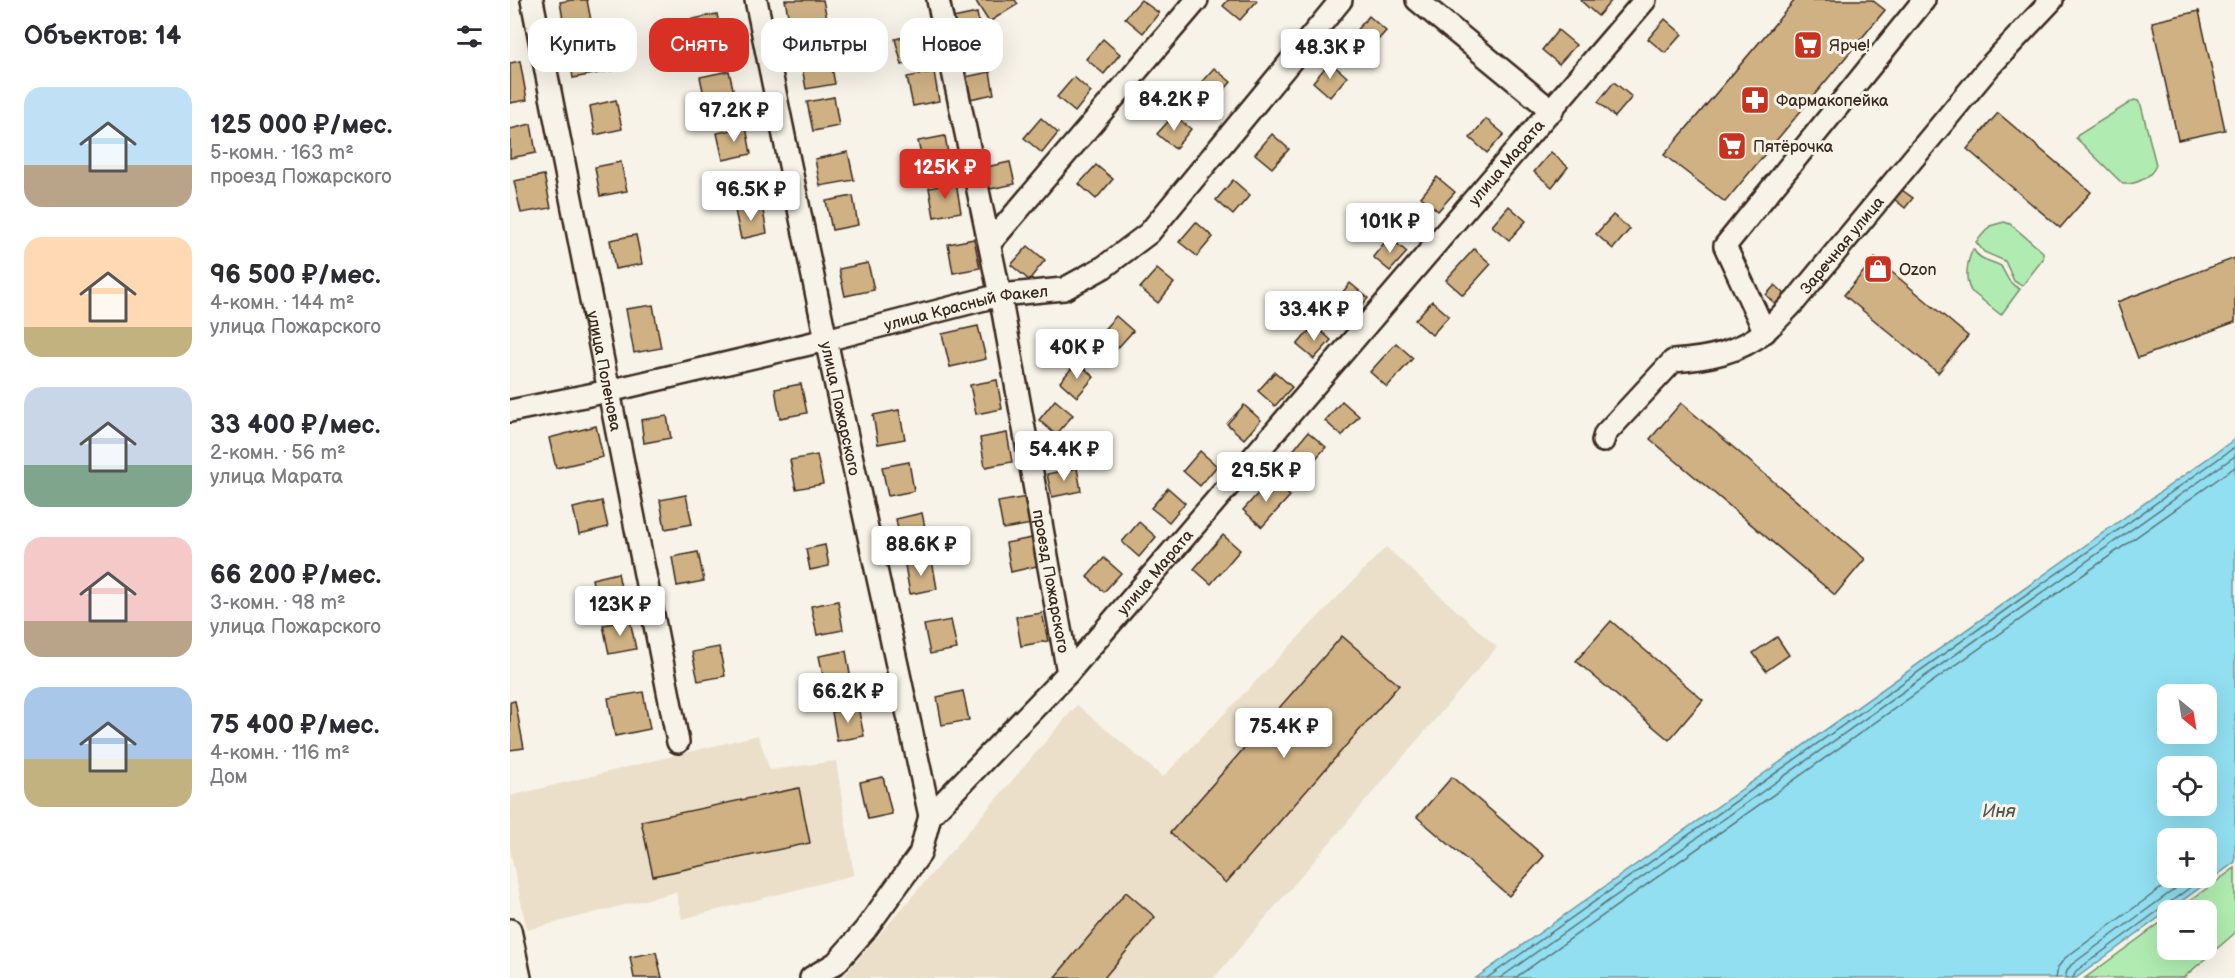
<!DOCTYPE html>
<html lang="ru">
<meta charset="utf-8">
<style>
body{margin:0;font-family:"Balsamiq Sans",sans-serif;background:#f7f7f7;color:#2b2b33;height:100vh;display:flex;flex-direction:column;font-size:22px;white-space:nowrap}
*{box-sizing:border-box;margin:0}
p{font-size:20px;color:#7c7c81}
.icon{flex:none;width:33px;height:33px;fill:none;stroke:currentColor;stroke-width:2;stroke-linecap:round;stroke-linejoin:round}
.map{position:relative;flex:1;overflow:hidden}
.side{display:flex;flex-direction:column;background:#fff;width:510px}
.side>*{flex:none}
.top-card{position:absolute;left:18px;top:18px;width:570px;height:54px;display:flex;gap:12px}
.needle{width:39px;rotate:150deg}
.tools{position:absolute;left:1647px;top:684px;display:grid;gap:12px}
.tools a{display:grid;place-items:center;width:60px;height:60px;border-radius:12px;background:#fff;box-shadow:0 6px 24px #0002;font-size:30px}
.price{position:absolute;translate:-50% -51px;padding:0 14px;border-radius:6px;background:#fff;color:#222;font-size:20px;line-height:39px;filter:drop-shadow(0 2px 3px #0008)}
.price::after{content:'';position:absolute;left:50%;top:36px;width:18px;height:14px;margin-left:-9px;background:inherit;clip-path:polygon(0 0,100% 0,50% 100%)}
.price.current{background:#d93025;color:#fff}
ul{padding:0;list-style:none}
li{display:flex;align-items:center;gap:18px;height:150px;padding:0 24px}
li span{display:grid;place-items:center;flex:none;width:168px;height:120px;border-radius:18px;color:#555}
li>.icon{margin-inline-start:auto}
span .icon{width:72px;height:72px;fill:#fffc;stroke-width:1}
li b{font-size:26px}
h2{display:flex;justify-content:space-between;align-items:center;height:72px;padding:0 24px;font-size:26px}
.chip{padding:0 21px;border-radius:18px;background:#fff;box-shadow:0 6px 24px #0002;font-size:21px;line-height:54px}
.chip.current{background:#d93025;color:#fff}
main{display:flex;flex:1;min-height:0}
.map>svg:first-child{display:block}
.built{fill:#ebdfca}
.green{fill:#b0ecb1;stroke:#768b68;stroke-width:1.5}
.water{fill:#91dff1;stroke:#6f979d;stroke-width:1.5;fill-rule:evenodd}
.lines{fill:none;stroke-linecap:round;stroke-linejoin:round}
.shore{stroke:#5d7272;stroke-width:1.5}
.building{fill:#cfb184;stroke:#3b2a1e;stroke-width:1.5}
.minor-casing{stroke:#3b2a1e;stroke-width:26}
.minor{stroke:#f7f3e8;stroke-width:21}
.labels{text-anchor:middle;stroke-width:6;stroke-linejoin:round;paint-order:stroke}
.poi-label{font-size:16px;fill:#3b2a1e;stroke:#f7f3e8;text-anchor:start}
.street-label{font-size:16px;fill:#3b2a1e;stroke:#f7f3e8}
.water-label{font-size:18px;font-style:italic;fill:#505753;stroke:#f7f3e8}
</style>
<main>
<section class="side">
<h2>Объектов: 14<svg class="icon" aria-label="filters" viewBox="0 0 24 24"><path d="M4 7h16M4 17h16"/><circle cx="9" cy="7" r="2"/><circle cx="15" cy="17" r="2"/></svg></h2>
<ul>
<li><span style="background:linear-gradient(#bfe0f5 65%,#b9a48a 0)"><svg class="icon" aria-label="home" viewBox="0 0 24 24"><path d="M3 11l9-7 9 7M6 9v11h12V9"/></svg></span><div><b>125 000 ₽/мес.</b><p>5-комн. · 163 m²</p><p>проезд Пожарского</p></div></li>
<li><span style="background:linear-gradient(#ffd9b3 75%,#c2b280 0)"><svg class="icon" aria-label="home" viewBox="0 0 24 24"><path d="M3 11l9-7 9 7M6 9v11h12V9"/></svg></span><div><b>96 500 ₽/мес.</b><p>4-комн. · 144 m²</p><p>улица Пожарского</p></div></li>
<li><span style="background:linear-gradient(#c9d6e8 65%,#7fa58c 0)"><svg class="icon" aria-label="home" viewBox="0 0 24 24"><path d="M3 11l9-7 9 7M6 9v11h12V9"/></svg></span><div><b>33 400 ₽/мес.</b><p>2-комн. · 56 m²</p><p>улица Марата</p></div></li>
<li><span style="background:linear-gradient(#f6c9c9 70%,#b9a48a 0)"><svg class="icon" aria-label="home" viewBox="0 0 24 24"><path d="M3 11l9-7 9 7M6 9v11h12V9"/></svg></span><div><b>66 200 ₽/мес.</b><p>3-комн. · 98 m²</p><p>улица Пожарского</p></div></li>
<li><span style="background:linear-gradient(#a9c7e8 60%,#c2b280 0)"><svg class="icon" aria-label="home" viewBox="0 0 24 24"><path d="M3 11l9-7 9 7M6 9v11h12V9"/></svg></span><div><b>75 400 ₽/мес.</b><p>4-комн. · 116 m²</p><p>Дом</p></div></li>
</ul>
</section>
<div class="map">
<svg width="1725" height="978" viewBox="0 0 1725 978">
<rect width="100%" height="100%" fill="#f7f3e8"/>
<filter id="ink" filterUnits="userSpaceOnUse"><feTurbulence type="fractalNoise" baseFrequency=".0167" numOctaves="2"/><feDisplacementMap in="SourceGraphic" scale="12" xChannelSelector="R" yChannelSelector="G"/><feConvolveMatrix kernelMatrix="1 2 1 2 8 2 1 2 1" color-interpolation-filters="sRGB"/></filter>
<g filter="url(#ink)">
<g class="built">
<path d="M 876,547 L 987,647 L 704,978 L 332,978 L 567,705 L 653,777 Z"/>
<path d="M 248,735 L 260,770 L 326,761 L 344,875 L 172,919 L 166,892 L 17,930 L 0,850 L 0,796 Z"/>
</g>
<g class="green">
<path d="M 1624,100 L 1628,101 L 1631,105 L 1646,165 C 1641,178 1625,185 1613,184 L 1566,138 L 1568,135 Z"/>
<path d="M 1494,222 L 1500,224 L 1533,252 L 1533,259 L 1512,286 L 1504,281 L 1495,261 L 1474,252 L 1466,242 L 1480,226 Z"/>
<path d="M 1463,249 C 1470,261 1480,260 1491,266 C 1497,276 1498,284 1510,289 L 1491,315 L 1461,291 C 1454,279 1457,261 1463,249 Z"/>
<path d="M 1725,868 L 1725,933 L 1673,978 L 1575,978 L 1657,918 L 1658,950 L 1696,950 L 1696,910 L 1667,910 Z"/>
</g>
<path class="water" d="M 1725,439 L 1725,862 L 1566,978 L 966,978 ZM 1658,694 L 1696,694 L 1696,734 L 1658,734 ZM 1658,766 L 1696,766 L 1696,806 L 1658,806 ZM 1658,838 L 1696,838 L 1696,878 L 1658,878 Z"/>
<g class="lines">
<g class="shore">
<path d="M 977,978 L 1725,447"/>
<path d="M 990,978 L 1725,456"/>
<path d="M 1005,978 L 1725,467"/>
<path d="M 1546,978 L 1548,967 L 1555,958 L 1665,878"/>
<path d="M 1555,978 L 1557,971 L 1561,965 L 1680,878"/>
<path d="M 1563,978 L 1566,971 L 1693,878"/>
</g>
</g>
<g class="building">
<path d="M 62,0 L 77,0 L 82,26 L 55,31 L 50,2 Z"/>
<path d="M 275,0 L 313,0 L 319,28 L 282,35 Z"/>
<path d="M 465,0 L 505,0 L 508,4 L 479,22 Z"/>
<path d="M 631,0 L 649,13 L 633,33 L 615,18 Z"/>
<path d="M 718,0 L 746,0 L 747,1 L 730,20 L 713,6 Z"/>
<path d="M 1072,0 L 1102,0 L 1088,16 L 1071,1 Z"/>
<path d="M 1285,0 L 1362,0 L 1375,10 L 1215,202 L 1154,155 Z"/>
<path d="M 1689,11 L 1715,130 L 1668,140 L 1642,22 Z"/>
<path d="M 467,13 L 471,35 L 442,42 L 438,19 Z"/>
<path d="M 207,14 L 213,45 L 180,51 L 174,21 Z"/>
<path d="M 859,16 L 876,31 L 859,50 L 842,35 Z"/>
<path d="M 1155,19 L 1172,34 L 1155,53 L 1138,39 Z"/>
<path d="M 1048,30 L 1066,45 L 1049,64 L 1032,50 Z"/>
<path d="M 414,32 L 420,58 L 392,65 L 385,39 Z"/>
<path d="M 593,39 L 610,54 L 594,74 L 576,59 Z"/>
<path d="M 105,43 L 110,69 L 63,78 L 59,52 Z"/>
<path d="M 320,57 L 325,84 L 296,89 L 291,62 Z"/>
<path d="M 10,61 L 17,100 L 0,103 L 0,63 Z"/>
<path d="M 820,62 L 837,77 L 820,97 L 803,82 Z"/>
<path d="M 704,68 L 721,82 L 704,102 L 687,87 Z"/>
<path d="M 219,71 L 225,98 L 196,104 L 190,77 Z"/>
<path d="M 424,72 L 429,101 L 403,106 L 397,77 Z"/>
<path d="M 480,72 L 484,94 L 455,100 L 450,78 Z"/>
<path d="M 564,77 L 581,92 L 565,112 L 547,97 Z"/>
<path d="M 1104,82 L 1122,97 L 1105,117 L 1088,102 Z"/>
<path d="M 324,97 L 329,126 L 303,131 L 297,102 Z"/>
<path d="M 106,100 L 112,129 L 85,135 L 80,106 Z"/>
<path d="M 1488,113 L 1581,192 L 1550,228 L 1457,149 Z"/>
<path d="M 664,115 L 681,129 L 665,149 L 647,134 Z"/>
<path d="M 531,118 L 548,133 L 532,153 L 514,138 Z"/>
<path d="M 976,119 L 994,134 L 977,153 L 960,138 Z"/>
<path d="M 21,124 L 26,153 L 0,158 L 0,129 Z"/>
<path d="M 236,127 L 241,154 L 213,160 L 207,133 Z"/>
<path d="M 762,134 L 779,149 L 762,168 L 745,154 Z"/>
<path d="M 435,136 L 440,165 L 414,170 L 408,141 Z"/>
<path d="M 338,152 L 344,180 L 310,186 L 305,159 Z"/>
<path d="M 1041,152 L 1058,167 L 1042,187 L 1024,172 Z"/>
<path d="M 111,162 L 117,191 L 90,196 L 85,167 Z"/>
<path d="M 500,162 L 505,184 L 475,190 L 471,168 Z"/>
<path d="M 586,165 L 603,179 L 586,199 L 569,184 Z"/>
<path d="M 34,175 L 41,208 L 11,213 L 4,181 Z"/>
<path d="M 927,177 L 945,192 L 928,211 L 911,197 Z"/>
<path d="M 723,180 L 740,195 L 723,215 L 706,200 Z"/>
<path d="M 446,183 L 451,212 L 424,217 L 419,188 Z"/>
<path d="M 1392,190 L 1403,198 L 1395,208 L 1384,199 Z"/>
<path d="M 343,196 L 348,225 L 322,230 L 316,201 Z"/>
<path d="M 252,205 L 257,233 L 231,239 L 225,210 Z"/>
<path d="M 999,206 L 1016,221 L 999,240 L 982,226 Z"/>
<path d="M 1103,215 L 1120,229 L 1103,249 L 1086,234 Z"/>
<path d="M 686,222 L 703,237 L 687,256 L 669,242 Z"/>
<path d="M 126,235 L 132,264 L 105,269 L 100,240 Z"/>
<path d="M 879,237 L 897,252 L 880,271 L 863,257 Z"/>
<path d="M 464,239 L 470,268 L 443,273 L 438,244 Z"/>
<path d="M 518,246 L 535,260 L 519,280 L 501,265 Z"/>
<path d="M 964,249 L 981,264 L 953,295 L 936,280 Z"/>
<path d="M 1365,258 L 1458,336 L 1428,373 L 1334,295 Z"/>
<path d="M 1725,258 L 1725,322 L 1628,358 L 1607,302 Z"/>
<path d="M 358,263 L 364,290 L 335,296 L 329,269 Z"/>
<path d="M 647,269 L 664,283 L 648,303 L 630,288 Z"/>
<path d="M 840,283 L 858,298 L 841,318 L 824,303 Z"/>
<path d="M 1265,285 L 1275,294 L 1266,305 L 1256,295 Z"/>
<path d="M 922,301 L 939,316 L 922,335 L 905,320 Z"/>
<path d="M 143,305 L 151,348 L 124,353 L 116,309 Z"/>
<path d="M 606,316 L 623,331 L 606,350 L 589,335 Z"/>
<path d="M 804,325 L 821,340 L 804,359 L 787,345 Z"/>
<path d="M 468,326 L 476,359 L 440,367 L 432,334 Z"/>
<path d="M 886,343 L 903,358 L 877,387 L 860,372 Z"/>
<path d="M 567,362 L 584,377 L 567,397 L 550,382 Z"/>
<path d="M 765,372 L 782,387 L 765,406 L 748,391 Z"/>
<path d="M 487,380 L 492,409 L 466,414 L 460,385 Z"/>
<path d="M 291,384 L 297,413 L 270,418 L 265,389 Z"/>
<path d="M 545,400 L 563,415 L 546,435 L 529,420 Z"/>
<path d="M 832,401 L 849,416 L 832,436 L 815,421 Z"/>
<path d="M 1171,403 L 1355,559 L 1325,595 L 1140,439 Z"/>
<path d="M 734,405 L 751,420 L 734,439 L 717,424 Z"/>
<path d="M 389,410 L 395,439 L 368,444 L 363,415 Z"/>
<path d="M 157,416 L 161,438 L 134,443 L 131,420 Z"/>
<path d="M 86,426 L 93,457 L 46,468 L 39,438 Z"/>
<path d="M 798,432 L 816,447 L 799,466 L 782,452 Z"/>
<path d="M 497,433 L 502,462 L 475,467 L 470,438 Z"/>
<path d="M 690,451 L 707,466 L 690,486 L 673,471 Z"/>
<path d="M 307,455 L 313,484 L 286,489 L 280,460 Z"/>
<path d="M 399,462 L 404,491 L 378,496 L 372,467 Z"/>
<path d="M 567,468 L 571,491 L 542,497 L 537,474 Z"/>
<path d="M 761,479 L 780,496 L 752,527 L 733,510 Z"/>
<path d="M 658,488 L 675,503 L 659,522 L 641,508 Z"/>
<path d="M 176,495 L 182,524 L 155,529 L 150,500 Z"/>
<path d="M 517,497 L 522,524 L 493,529 L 488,502 Z"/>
<path d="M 92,501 L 98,527 L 69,534 L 63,508 Z"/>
<path d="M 412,513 L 418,542 L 391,547 L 386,519 Z"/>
<path d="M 629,522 L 646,537 L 629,557 L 612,542 Z"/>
<path d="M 713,535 L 730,550 L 701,584 L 684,569 Z"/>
<path d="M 522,538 L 527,566 L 501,572 L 496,543 Z"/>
<path d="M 315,545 L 319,566 L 300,570 L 296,549 Z"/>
<path d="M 188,552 L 194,581 L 167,586 L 162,557 Z"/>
<path d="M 594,558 L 611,573 L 594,592 L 577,577 Z"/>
<path d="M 422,560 L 427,589 L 400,594 L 395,565 Z"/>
<path d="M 108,573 L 114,602 L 87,607 L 82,579 Z"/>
<path d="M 328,601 L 333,630 L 307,635 L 301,606 Z"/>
<path d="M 532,613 L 538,641 L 511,646 L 506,617 Z"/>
<path d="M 120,620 L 126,649 L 99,654 L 93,625 Z"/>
<path d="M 441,620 L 447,649 L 420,654 L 414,625 Z"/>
<path d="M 1101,621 L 1193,700 L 1159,740 L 1066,661 Z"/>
<path d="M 832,636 L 889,685 L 716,883 L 660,833 Z"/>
<path d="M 1267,637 L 1279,655 L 1256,671 L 1243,653 Z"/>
<path d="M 209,647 L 215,676 L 188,681 L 182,652 Z"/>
<path d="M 336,651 L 341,680 L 315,685 L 309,656 Z"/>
<path d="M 453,691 L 459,720 L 432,725 L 427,697 Z"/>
<path d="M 133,692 L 140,729 L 105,736 L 98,698 Z"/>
<path d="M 5,701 L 14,748 L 0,750 L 0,702 Z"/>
<path d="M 348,707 L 354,736 L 327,741 L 322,712 Z"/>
<path d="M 373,777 L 382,814 L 358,819 L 350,782 Z"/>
<path d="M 942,777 L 1034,856 L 999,896 L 907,817 Z"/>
<path d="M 289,788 L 300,843 L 143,876 L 131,821 Z"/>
<path d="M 616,892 L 645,917 L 594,978 L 546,978 L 545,977 Z"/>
<path d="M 146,952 L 152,978 L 124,978 L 120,957 Z"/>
</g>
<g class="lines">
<g class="minor-casing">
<g id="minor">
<path id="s1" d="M 22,0 L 168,742"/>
<path id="s2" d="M 246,0 L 316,340 L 420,816"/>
<path id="s3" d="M 428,0 L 490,295 L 558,673"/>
<path d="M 907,0 L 1042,111"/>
<path d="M 480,243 L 687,0"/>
<path d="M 1255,332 L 1215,246 L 1414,0"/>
<path id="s4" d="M 0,411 L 99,391 L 316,340 L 490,295 L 554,289 L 594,267 L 639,233 L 831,0"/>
<path id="s5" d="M 1093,441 L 1095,434 L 1163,361 C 1195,359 1230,353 1255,331 C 1266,322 1275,311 1285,301 L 1480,66 L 1542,0"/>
<path d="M 0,930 L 10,978"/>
<path id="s6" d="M 301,978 L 326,963 L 355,930 L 410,854 L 420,816 L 558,673 L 1135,0"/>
</g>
</g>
<use href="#minor" class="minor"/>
</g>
</g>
<defs>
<g id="supermarket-square" transform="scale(1.5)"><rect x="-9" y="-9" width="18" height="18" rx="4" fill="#c8321e" stroke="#f7f3e8"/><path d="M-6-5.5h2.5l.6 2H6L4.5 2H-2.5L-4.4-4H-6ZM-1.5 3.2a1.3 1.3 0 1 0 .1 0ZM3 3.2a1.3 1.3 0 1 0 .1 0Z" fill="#fff"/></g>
<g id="pharmacy-square" transform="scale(1.5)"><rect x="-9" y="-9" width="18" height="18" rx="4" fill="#c8321e" stroke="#f7f3e8"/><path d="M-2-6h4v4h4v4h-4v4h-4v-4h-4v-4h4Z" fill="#fff"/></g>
<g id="shop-square" transform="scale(1.5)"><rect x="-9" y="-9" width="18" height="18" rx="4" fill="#c8321e" stroke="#f7f3e8"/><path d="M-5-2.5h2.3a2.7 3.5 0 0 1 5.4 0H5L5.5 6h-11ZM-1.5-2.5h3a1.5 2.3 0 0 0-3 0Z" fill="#fff"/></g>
</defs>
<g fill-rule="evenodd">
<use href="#supermarket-square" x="1298" y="45"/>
<use href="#pharmacy-square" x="1245" y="100"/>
<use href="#supermarket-square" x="1222" y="146"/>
<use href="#shop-square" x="1368" y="269"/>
</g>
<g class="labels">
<g class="poi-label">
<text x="1319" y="51">Ярче!</text>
<text x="1266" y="106">Фармакопейка</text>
<text x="1243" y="152">Пятёрочка</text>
<text x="1389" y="275">Ozon</text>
</g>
<g class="street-label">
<text dy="6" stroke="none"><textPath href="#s6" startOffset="1078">улица Марата</textPath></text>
<text dy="6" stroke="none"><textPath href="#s5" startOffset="321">Заречная улица</textPath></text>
<text dy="6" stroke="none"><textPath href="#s4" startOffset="468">улица Красный Факел</textPath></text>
<text dy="6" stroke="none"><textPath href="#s1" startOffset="378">улица Поленова</textPath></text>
<text dy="6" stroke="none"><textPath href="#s2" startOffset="417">улица Пожарского</textPath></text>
<text dy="6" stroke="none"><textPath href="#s6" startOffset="538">улица Марата</textPath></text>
<text dy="6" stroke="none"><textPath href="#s3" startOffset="592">проезд Пожарского</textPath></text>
</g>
<g class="water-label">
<text x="1489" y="817">Иня</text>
</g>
</g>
</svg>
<div class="tools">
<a><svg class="needle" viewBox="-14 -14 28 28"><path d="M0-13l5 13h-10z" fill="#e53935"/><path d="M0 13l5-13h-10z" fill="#7c7c81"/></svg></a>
<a><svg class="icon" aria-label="locate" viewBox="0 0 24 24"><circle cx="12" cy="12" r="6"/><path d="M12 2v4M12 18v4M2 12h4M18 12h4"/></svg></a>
<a>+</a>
<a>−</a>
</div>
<b class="price" style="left:820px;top:80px">48.3K ₽</b>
<b class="price" style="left:664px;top:132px">84.2K ₽</b>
<b class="price" style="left:224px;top:143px">97.2K ₽</b>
<b class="price current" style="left:435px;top:200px">125K ₽</b>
<b class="price" style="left:241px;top:222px">96.5K ₽</b>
<b class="price" style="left:880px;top:254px">101K ₽</b>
<b class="price" style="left:804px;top:342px">33.4K ₽</b>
<b class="price" style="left:567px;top:380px">40K ₽</b>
<b class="price" style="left:554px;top:482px">54.4K ₽</b>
<b class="price" style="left:756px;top:503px">29.5K ₽</b>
<b class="price" style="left:411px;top:577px">88.6K ₽</b>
<b class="price" style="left:110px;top:637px">123K ₽</b>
<b class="price" style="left:338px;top:724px">66.2K ₽</b>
<b class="price" style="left:774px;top:759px">75.4K ₽</b>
<div class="top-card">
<a class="chip">Купить</a>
<a class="chip current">Снять</a>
<a class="chip">Фильтры</a>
<a class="chip">Новое</a>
</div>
</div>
</main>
